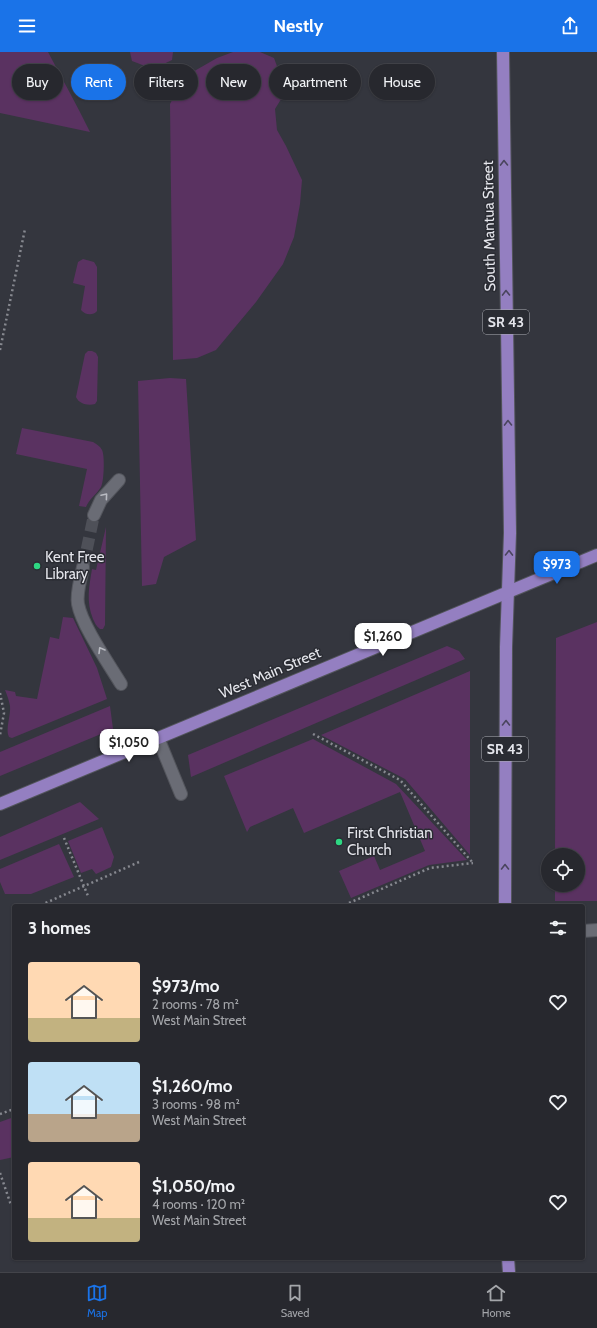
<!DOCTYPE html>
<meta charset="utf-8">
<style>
body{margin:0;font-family:Cabin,sans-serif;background:#2f3036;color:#f1f3f6;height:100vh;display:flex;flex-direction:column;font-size:15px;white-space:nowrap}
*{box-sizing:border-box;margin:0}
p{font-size:13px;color:#a4a6aa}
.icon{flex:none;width:22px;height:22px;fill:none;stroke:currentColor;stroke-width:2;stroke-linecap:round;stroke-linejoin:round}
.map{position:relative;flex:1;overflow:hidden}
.side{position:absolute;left:12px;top:852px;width:573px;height:356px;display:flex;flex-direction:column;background:#27282e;border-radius:4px;box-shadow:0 1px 3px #0004,0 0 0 1px #43444a}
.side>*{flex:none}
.top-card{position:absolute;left:12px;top:12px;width:573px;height:36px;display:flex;gap:8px}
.tools{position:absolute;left:541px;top:796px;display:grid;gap:8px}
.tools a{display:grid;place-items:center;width:44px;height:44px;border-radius:50%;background:#27282e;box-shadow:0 1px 3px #0004,0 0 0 1px #43444a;font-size:20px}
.price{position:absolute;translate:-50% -34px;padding:0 9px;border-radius:8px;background:#fff;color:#222;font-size:13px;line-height:26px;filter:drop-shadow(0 1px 2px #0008)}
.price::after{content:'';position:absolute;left:50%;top:24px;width:12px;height:9px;margin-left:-6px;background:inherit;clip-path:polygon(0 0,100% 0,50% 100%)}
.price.on{background:#1a73e8;color:#fff}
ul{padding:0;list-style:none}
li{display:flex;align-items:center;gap:12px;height:100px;padding:0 16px}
li span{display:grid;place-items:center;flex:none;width:112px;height:80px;border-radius:4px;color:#555}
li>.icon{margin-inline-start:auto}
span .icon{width:48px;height:48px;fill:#fffc;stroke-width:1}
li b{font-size:17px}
h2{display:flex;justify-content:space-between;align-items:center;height:48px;padding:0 16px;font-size:17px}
.tag{padding:0 14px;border-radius:18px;background:#27282e;box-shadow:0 1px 3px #0004,0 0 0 1px #43444a;font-size:14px;line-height:36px}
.tag.on{background:#1a73e8;color:#fff}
header{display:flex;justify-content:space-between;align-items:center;height:52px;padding:0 16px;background:#1a73e8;color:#fff;font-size:18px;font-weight:800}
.tab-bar{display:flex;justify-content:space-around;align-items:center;height:56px;border-top:1px solid #43444a;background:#27282e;font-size:11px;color:#a4a6aa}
.tab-bar a{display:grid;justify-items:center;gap:2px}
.tab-bar .on{color:#1a73e8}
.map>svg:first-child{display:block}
.green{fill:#5a3261}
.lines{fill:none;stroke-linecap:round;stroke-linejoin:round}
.minor-tunnel{stroke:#4e5058;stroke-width:12;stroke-dasharray:12 6;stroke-linecap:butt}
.minor-casing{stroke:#53555c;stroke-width:14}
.major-casing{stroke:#53555c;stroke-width:14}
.path{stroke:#878990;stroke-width:2.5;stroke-dasharray:2 3;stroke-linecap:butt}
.minor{stroke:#6a6c75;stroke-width:12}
.major{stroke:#947fc1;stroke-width:12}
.oneway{stroke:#4a455e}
.oneway2{stroke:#b9bbc2}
.poi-dot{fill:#2ed883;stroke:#2a2c33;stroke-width:1.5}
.labels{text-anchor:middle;stroke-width:3;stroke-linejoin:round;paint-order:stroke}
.shield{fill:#2a2c33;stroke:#acaeb4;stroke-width:1}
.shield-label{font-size:14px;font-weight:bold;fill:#e4e5eb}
.street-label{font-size:15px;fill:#e4e5eb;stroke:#2a2c33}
.poi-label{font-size:15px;fill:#e4e5eb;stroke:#2a2c33;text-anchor:start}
</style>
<header><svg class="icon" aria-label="menu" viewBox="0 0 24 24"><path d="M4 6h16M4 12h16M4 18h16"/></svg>Nestly<svg class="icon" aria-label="share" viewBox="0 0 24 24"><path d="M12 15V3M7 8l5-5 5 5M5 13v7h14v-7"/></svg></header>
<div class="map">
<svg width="597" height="1220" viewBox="0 0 597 1220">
<rect width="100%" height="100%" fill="#34363e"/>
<g class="green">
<path d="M 0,0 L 48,0 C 62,27 77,53 90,80 L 0,61 Z"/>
<path d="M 130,0 L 173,0 L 172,8 L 153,17 L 132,9 Z"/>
<path d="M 233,0 L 260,0 L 274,6 L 286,39 L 275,57 L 277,78 L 286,94 L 302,128 L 300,152 L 294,185 L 283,212 L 256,250 L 216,298 L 197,306 L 173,308 L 170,52 L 184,25 L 217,6 Z"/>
<path d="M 83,207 L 94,210 L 97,215 L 97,259 C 93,264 85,263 81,258 L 85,234 L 73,231 L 78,210 Z"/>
<path d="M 88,299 L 92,299 L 96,301 L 98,305 L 97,349 L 95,352 C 88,354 79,352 76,345 L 85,302 Z"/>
<path d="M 170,326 L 186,327 L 196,488 L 164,505 L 156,532 L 142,534 L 138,329 Z"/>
<path d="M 22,376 L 93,390 C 96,392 100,394 102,398 C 105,404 104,430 101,435 C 96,443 89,447 86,455 L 79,454 L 87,417 L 16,402 Z"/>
<path d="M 106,475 L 105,573 L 103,577 L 100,577 C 96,574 95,571 93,567 C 86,549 89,535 92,517 L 96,518 Z"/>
<path d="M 63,565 L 73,566 L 97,616 L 107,647 L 12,686 L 9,685 C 5,678 11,663 10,654 C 9,648 7,643 5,638 L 15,640 L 16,644 L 37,647 L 50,585 L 59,587 Z"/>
<path d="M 597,570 L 597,849 L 555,849 L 555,833 L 578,833 L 578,803 L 555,803 L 556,586 Z"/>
<path d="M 447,594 L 459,599 L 465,607 L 191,725 L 188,703 Z"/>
<path d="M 470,619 L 470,803 L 405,727 L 321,683 Z"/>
<path d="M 110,654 L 113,677 L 0,724 L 0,700 Z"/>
<path d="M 313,687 L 396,732 L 467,808 L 429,813 L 351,846 L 339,819 L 374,804 L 380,818 L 425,799 L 400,740 L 304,781 L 293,756 L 250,775 L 247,780 L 224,724 Z"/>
<path d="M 80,750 L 99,767 L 0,808 L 0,785 Z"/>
<path d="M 102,775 L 114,805 L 111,815 L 96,822 L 92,817 L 81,821 L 68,789 Z"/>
<path d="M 59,792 L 74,825 L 31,842 L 5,842 L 0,830 L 0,817 Z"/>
<path d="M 14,1065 L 14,1105 L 0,1108 L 0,1070 Z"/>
</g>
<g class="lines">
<path class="minor-tunnel" d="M 83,515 L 94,463"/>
<g class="minor-casing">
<g id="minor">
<path d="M 94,463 L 101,448 L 119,428"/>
<path d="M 83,515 C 81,527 76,540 78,552 C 82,574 109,612 121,632"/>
<path d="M 158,686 L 181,742"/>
<path d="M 583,879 L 597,878"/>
</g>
</g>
<g class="major-casing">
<g id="major">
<path d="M 503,0 L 510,481 L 506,595 L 505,854"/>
<path d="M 0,752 L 597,503"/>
<path d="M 508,1206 L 509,1220"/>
</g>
</g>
<g class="path">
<path d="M 0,298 L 25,177"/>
<path d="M 0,641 L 4,661 L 0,683"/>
<path d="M 313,682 L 400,728 L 473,811"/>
<path d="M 64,786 L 88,844"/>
<path d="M 349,851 L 430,816 L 473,811"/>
<path d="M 41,853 L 139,810"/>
<path d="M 0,1062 L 14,1057"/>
<path d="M 0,1121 L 11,1153 L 14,1152"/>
</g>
<use href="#minor" class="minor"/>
<use href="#major" class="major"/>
</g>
<defs><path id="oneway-chevron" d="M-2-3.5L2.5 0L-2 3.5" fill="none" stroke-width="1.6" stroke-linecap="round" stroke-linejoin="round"/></defs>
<g class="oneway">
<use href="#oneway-chevron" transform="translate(504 111) rotate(-91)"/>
<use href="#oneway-chevron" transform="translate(506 241) rotate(-91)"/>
<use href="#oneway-chevron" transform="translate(508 371) rotate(-91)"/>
<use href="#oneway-chevron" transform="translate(509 501) rotate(-89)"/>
<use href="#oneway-chevron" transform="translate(506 671) rotate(-90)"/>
<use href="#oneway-chevron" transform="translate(505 815) rotate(-90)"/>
</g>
<g class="oneway2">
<use href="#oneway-chevron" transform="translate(105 444) rotate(-50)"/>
<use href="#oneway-chevron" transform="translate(101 598) rotate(-121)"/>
</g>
<g class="poi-dot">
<circle cx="37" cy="514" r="4"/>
<circle cx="339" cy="790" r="4"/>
</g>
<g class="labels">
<g class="shield">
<rect x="483" y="258" width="46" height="24" rx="3"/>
<rect x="482" y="685" width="46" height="24" rx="3"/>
</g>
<g class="shield-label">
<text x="506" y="275">SR 43</text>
<text x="505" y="702">SR 43</text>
</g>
<g class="street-label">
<text transform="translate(489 174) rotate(-91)" y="5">South Mantua Street</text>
<text transform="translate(270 621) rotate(-23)" y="5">West Main Street</text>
</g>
<g class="poi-label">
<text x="45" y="510">Kent Free<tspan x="45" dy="17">Library</tspan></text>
<text x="347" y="786">First Christian<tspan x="347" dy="17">Church</tspan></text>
</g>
</g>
</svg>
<div class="tools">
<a><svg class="icon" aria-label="locate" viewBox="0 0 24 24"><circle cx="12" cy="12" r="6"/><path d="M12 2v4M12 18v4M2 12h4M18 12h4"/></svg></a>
</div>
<b class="price on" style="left:557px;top:533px">$973</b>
<b class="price" style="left:383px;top:605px">$1,260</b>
<b class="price" style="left:129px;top:711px">$1,050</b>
<div class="top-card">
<a class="tag">Buy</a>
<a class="tag on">Rent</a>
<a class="tag">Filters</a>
<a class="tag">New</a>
<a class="tag">Apartment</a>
<a class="tag">House</a>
</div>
<section class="side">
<h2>3 homes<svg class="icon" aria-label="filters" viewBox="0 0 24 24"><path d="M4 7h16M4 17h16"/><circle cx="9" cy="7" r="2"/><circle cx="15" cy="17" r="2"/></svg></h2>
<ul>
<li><span style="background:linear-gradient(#ffd9b3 70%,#c2b280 0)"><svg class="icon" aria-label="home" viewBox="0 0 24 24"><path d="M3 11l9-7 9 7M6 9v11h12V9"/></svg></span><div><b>$973/mo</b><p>2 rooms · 78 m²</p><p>West Main Street</p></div><svg class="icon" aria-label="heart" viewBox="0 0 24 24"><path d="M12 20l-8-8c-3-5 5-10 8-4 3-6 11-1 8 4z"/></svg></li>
<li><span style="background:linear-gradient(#bfe0f5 65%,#b9a48a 0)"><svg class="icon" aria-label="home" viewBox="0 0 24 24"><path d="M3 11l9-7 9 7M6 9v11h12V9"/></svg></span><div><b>$1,260/mo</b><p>3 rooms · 98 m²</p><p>West Main Street</p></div><svg class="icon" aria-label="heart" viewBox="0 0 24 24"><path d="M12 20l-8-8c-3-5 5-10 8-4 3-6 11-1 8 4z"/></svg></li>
<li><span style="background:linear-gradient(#ffd9b3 70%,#c2b280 0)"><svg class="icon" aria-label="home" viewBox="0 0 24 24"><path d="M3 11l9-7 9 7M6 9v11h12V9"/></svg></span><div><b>$1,050/mo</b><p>4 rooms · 120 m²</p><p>West Main Street</p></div><svg class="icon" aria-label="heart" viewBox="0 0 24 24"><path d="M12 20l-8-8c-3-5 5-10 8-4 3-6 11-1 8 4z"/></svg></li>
</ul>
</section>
</div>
<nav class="tab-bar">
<a class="on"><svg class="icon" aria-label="map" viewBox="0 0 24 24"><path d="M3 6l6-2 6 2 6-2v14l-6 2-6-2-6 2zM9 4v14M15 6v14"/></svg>Map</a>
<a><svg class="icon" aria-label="saved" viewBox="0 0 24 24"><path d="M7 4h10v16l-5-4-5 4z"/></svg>Saved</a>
<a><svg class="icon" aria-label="home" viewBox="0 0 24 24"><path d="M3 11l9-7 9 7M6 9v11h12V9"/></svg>Home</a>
</nav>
